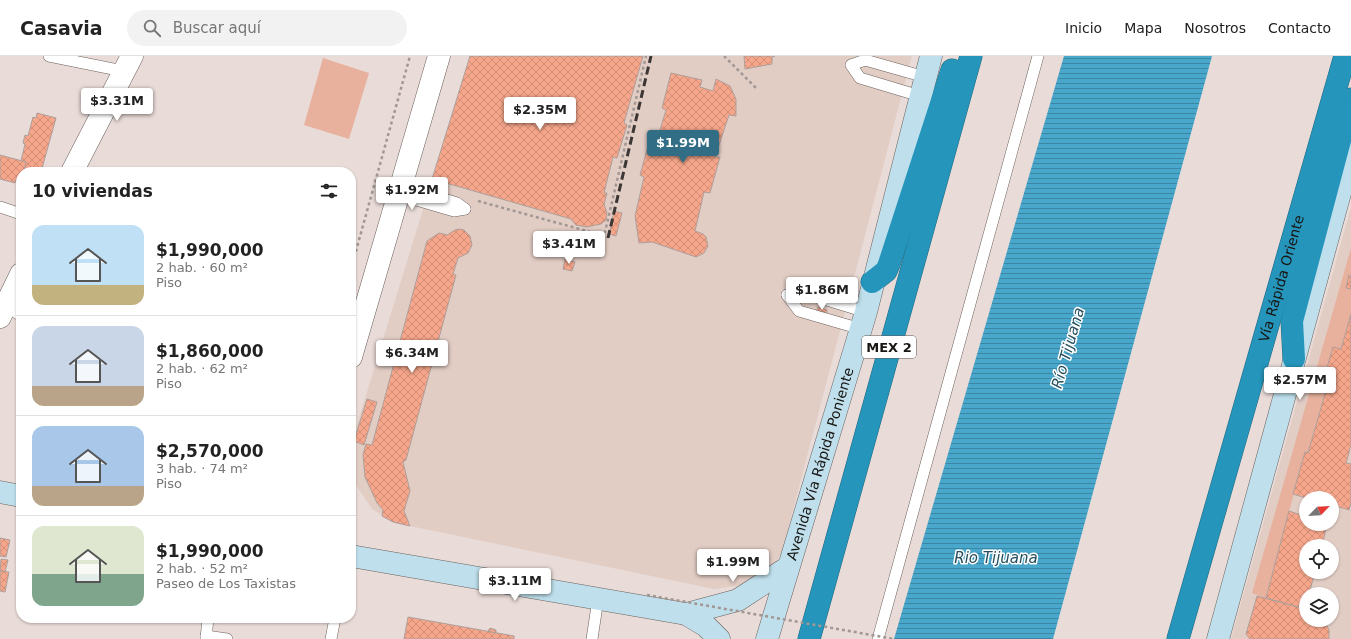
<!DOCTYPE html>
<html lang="es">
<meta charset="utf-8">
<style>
body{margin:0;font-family:"DejaVu Sans",sans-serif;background:#f2f2f2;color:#222;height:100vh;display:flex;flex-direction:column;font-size:15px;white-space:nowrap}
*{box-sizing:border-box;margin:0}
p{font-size:13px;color:#767676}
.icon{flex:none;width:22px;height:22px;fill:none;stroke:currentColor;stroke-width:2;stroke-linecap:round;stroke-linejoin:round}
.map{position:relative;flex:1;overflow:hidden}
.details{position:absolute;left:16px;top:111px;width:340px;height:456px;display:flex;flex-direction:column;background:#fff;border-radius:16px;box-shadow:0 1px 3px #0004}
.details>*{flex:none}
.needle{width:26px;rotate:65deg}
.controls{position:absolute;left:1299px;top:435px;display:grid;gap:8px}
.controls a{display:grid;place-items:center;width:40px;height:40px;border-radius:50%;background:#fff;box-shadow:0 1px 3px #0004;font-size:20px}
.price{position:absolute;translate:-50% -34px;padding:0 9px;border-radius:4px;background:#fff;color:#222;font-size:13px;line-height:26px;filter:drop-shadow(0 1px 2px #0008)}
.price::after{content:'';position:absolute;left:50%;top:24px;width:12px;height:9px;margin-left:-6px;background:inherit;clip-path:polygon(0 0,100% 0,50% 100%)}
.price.current{background:#316d84;color:#fff}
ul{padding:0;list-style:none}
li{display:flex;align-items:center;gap:12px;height:100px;padding:0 16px}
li+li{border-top:1px solid #e0e0e0}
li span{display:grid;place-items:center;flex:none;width:112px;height:80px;border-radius:12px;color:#555}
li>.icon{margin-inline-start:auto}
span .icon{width:48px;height:48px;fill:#fffc;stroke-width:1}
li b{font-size:17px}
h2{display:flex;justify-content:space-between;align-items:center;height:48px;padding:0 16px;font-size:17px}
header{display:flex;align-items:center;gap:24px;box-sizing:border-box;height:56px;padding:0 20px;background:#fff;border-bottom:1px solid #e0e0e0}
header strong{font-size:19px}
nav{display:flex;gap:22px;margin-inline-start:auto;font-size:14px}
.search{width:280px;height:36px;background:#f2f2f2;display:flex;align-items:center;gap:10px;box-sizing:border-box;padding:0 14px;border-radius:22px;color:#767676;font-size:15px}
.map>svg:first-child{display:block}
.built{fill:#e2cdc5;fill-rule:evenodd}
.green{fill:#e7b19e}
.water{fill:url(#water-rules)}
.building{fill:url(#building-cross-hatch);stroke:#ada09c}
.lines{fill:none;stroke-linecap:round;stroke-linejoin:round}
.lane-casing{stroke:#6b605c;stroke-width:12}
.street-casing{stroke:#6b605c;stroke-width:23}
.secondary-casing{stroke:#6b605c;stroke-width:23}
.highway-casing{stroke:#216880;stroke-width:23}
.path{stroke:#a19794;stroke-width:2.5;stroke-dasharray:3 3;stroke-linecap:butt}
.lane{stroke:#fff;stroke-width:11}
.street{stroke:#fff;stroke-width:22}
.secondary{stroke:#bedfeb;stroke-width:22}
.highway{stroke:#2595bb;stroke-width:22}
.rail{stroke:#3c3634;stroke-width:3;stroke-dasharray:8 4;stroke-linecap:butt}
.path-bridge{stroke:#a19794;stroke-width:2.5;stroke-dasharray:3 3;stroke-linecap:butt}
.labels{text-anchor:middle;stroke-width:3;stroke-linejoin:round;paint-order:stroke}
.shield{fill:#fff;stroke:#5e5b5a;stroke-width:1}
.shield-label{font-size:13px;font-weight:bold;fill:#191513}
.street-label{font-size:14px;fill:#191513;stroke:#fff}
.water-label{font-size:15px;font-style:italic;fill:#264e5e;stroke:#fff}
</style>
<header>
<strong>Casavia</strong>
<div class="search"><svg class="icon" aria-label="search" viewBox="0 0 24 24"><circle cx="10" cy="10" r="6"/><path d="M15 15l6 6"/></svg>Buscar aquí</div>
<nav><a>Inicio</a><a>Mapa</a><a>Nosotros</a><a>Contacto</a></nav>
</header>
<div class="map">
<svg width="1351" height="583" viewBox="0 0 1351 583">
<defs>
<pattern id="water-rules" width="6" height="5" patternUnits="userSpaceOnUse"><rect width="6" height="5" fill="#48a7cb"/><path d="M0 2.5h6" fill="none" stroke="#3b87a4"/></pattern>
<pattern id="building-cross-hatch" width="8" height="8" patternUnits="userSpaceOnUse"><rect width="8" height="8" fill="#f6a68b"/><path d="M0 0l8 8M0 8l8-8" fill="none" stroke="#d28e77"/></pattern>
</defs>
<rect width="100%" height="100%" fill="#e9dbd7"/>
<g class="built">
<path d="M 470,0 L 912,0 L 782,496 L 769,516 L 744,529 L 714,533 L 410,470 L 393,466 L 372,453 L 356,429 L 351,409 L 351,388 Z"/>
<path d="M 1351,151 L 1351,583 L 1231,583 ZM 1306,442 L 1332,442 L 1332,468 L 1306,468 ZM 1306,490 L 1332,490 L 1332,516 L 1306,516 ZM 1306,538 L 1332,538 L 1332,564 L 1306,564 Z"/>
</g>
<g class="green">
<path d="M 323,2 L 369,17 L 349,83 L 304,69 Z"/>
<path d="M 1351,192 L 1351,258 L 1341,293 L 1333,292 L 1324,322 L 1329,324 L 1308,397 L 1305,396 L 1266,542 L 1252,537 Z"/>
</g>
<path class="water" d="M 1064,0 L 1212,0 L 1053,583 L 894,583 Z"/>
<g class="building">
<path d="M 470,0 L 643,0 L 624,67 L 627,69 L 617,102 L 613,101 L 604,137 L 607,137 L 604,148 L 607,157 L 606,164 L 601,168 L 587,171 L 576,169 L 571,163 L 432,123 Z"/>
<path d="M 744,0 L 775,0 L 772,1 L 772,8 L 745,13 Z"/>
<path d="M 671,17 L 702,24 L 700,31 L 713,35 L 716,23 L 730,30 L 736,43 L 736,60 L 729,59 L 715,101 L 720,101 L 710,137 L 704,136 L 695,175 L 703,178 L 706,181 L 708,190 L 704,197 L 696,201 L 652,186 L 639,187 L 635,160 L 644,121 L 640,119 L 650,83 L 657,84 L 666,54 L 662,52 Z"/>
<path d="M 37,57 L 56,62 L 41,116 L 32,116 L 24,114 L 26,106 L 21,105 L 25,88 L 23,87 L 25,79 L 28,80 L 33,61 L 36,62 Z"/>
<path d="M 0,99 L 26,106 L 24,116 L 21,116 L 21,125 L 16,123 L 15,127 L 0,123 Z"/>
<path d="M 614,155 L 622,157 L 616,180 L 609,178 Z"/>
<path d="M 459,173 L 464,174 L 470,180 L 472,189 L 468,197 L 458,202 L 453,218 L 456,219 L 406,404 L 403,406 L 410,435 L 404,455 L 410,470 L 393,466 L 382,460 L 383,454 L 377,447 L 365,421 L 363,399 L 366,388 L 372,389 L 427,185 L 439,177 L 447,179 L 455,174 Z"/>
<path d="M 565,203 L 575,206 L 572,215 L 563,213 Z"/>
<path d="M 1349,219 L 1351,220 L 1351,233 L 1346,232 Z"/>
<path d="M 818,251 L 827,254 L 826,259 L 816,256 Z"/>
<path d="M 1351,258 L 1351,389 L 1346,407 L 1351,408 L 1351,447 L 1349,454 L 1332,449 L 1332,442 L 1306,442 L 1293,438 L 1305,396 L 1308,397 L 1329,324 L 1324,322 L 1333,291 L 1341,293 Z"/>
<path d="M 367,343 L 377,346 L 364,389 L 354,385 Z"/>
<path d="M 1306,442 L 1306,468 L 1327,468 L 1322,490 L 1306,490 L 1306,516 L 1315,516 L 1309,538 L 1306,538 L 1305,553 L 1266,542 L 1289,455 L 1301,459 Z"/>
<path d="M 0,482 L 10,484 L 6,501 L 0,500 Z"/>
<path d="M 1,503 L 8,504 L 5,516 L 0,515 Z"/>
<path d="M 0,515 L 9,516 L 5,536 L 0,535 Z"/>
<path d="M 1257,540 L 1305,553 L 1303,556 L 1306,556 L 1306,564 L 1324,564 L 1329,574 L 1329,583 L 1250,583 L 1246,578 Z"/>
<path d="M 408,561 L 514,580 L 514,583 L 404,583 Z"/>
<path d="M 490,572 L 496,574 L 496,577 L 488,575 Z"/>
</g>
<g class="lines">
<g class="lane-casing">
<g id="lane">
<path d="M 49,0 L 123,15"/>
<path d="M 920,40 L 860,22 L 851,9 L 865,4 L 925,21"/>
<path d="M 402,130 L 457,147 L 465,153"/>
<path d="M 399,139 L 454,155 L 465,153"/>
<path d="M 0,151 L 21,158"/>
<path d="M 787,239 L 799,255 L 861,273"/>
<path d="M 787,239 L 804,237 L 866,256"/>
<path d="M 6,249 L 21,260"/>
<path d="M 206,580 L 227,583"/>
<path d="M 206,583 L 208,562"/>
<path d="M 331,583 L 335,562"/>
<path d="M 592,583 L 598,543"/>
<path d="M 878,583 L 1038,0"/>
</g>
</g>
<g class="street-casing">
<g id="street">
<path d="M 72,116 L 132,0"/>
<path d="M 0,261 L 21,218"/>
<path d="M 351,301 L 439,0"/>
</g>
</g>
<g class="secondary-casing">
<g id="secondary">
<path d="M 0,436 L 21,440"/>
<path d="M 351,500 L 686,558 L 706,570 L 719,583"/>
<path d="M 686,558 L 738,544 L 787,512"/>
<path id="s1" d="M 767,583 L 866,256 L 931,0"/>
<path d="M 1218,583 L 1351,97"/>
</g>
</g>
<g class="highway-casing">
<g id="highway">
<path d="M 872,226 L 886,215 L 889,208 L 952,14"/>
<path d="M 1294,303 L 1292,265 L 1351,43"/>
<path d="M 809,583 L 971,0"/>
<path id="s2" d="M 1178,583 L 1345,0"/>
</g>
</g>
<g class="path">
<path d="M 724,0 L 756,32"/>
<path d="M 478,145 L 605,180"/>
<path d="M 602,189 L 646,0"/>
<path d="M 351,213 L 410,0"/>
</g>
<use href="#lane" class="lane"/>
<use href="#street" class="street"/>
<use href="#secondary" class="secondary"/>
<use href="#highway" class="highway"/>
<path class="rail" d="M 608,182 L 651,0"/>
<path class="path-bridge" d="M 647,539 L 894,583"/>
</g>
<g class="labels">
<rect class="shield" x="862" y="280" width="54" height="22" rx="3"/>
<g class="shield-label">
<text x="889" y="296">MEX 2</text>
</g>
<g class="street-label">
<text dy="5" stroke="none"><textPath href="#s2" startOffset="375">Vía Rápida Oriente</textPath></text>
<text dy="5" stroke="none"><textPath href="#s1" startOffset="183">Avenida Vía Rápida Poniente</textPath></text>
</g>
<g class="water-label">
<text transform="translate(1068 292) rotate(-74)" y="5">Río Tijuana</text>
<text x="996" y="507">Rio Tijuana</text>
</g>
</g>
</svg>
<div class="controls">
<a><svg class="needle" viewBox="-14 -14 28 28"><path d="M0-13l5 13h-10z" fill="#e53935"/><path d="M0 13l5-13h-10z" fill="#767676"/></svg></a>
<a><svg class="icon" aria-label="locate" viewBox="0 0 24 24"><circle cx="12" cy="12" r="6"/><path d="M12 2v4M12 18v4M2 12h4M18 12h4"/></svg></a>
<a><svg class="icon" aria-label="layers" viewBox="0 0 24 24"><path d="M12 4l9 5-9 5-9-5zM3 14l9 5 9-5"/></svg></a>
</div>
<b class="price" style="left:117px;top:66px">$3.31M</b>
<b class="price" style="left:540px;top:75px">$2.35M</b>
<b class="price current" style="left:683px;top:108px">$1.99M</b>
<b class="price" style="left:412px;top:155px">$1.92M</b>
<b class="price" style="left:569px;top:209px">$3.41M</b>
<b class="price" style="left:822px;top:255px">$1.86M</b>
<b class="price" style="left:412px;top:318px">$6.34M</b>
<b class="price" style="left:1300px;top:345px">$2.57M</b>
<b class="price" style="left:733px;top:527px">$1.99M</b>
<b class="price" style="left:515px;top:546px">$3.11M</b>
<section class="details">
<h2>10 viviendas<svg class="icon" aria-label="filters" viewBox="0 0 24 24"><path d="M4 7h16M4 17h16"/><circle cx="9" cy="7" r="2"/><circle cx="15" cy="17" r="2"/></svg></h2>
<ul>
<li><span style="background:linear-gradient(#bfe0f5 75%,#c2b280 0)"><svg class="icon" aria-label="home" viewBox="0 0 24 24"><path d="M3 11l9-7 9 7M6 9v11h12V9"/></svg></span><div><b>$1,990,000</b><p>2 hab. · 60 m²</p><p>Piso</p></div></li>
<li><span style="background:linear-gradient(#c9d6e8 75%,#b9a48a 0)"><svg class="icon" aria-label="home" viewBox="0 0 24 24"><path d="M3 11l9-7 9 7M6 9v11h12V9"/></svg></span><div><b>$1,860,000</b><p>2 hab. · 62 m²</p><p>Piso</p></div></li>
<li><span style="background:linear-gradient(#a9c7e8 75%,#b9a48a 0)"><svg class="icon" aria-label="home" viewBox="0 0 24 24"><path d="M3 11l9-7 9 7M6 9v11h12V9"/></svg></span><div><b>$2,570,000</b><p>3 hab. · 74 m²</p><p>Piso</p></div></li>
<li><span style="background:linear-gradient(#dfe7d0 60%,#7fa58c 0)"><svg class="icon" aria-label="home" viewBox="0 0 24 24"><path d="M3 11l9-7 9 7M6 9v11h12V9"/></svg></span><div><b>$1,990,000</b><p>2 hab. · 52 m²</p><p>Paseo de Los Taxistas</p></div></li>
</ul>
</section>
</div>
